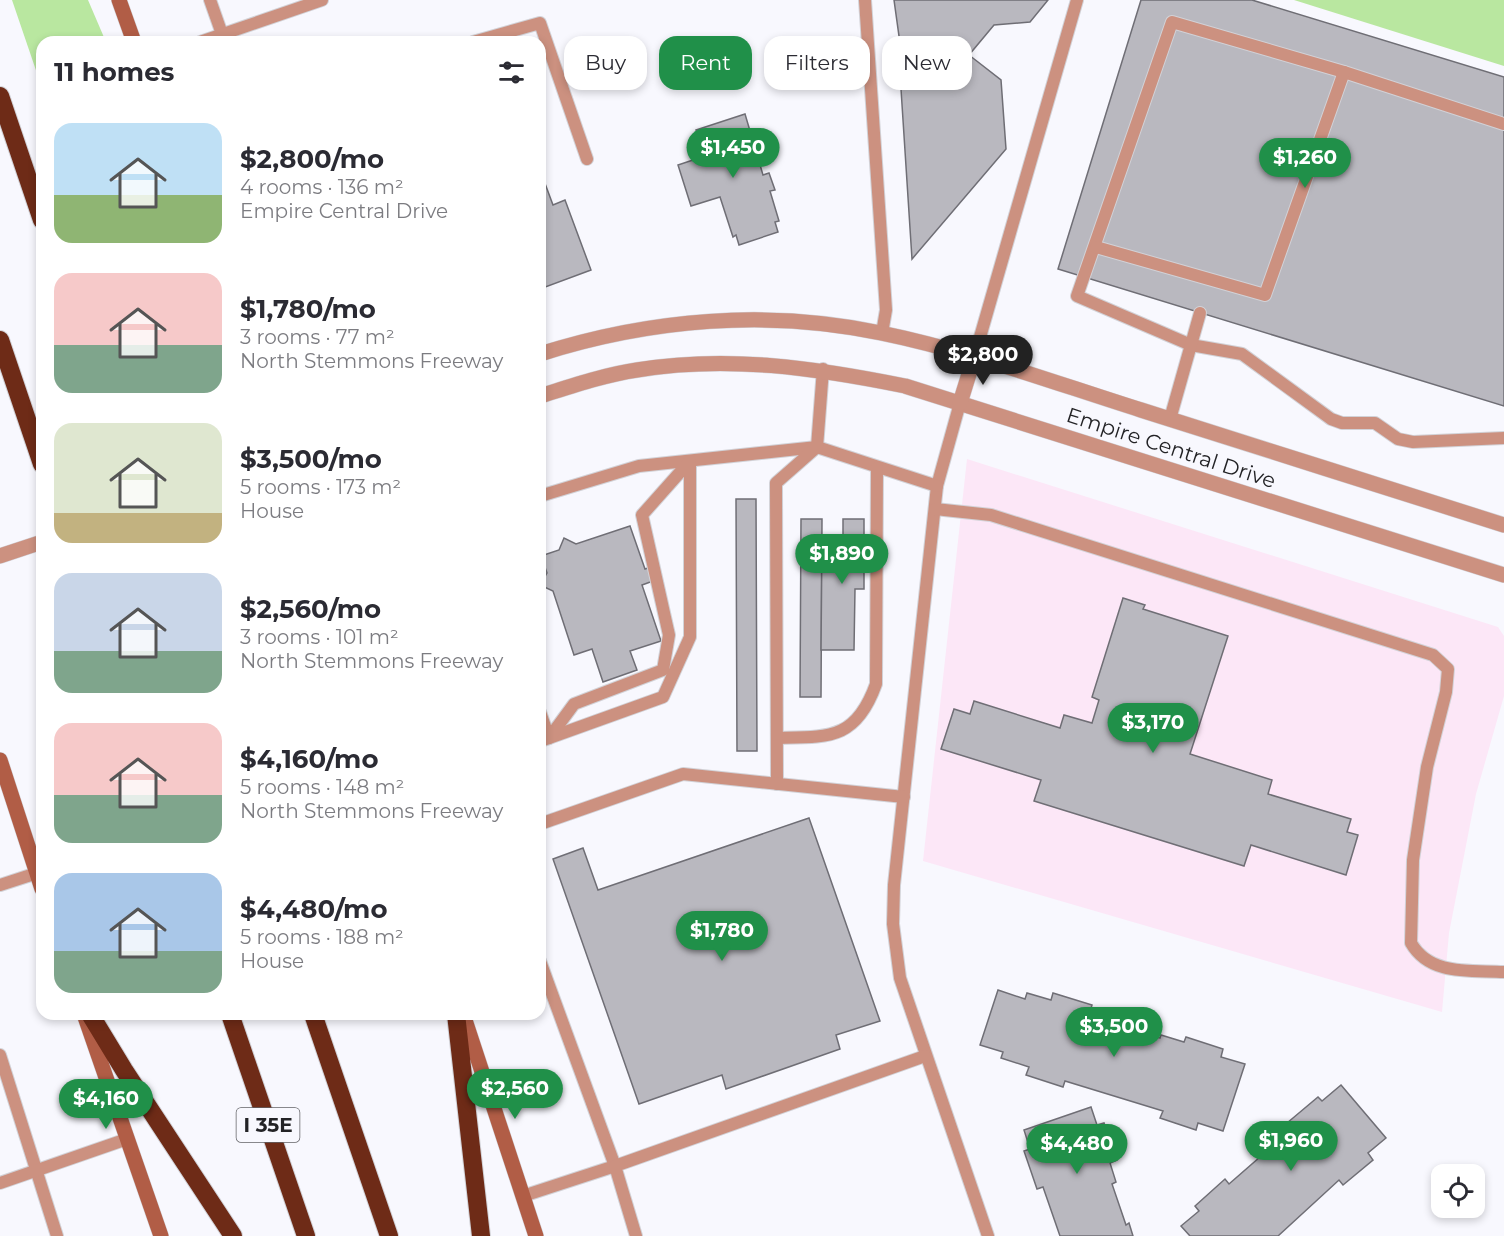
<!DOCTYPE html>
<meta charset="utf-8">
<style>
body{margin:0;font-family:Montserrat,sans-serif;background:#f2f2f3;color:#2b2b33;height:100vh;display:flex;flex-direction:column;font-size:22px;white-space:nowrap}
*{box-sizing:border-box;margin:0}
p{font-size:20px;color:#7c7c81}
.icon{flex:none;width:33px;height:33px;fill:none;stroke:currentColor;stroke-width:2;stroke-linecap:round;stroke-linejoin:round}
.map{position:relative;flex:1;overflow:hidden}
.drawer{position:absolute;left:36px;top:36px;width:510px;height:984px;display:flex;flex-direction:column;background:#fff;border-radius:18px;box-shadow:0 3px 9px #0003}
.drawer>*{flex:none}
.banner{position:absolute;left:564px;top:36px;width:570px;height:54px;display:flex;gap:12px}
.tools{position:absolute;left:1431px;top:1164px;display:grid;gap:12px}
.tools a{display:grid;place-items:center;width:54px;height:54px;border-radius:12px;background:#fff;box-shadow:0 3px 9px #0003;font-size:30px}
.price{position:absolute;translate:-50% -51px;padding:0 14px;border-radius:21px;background:#209049;color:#fff;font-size:20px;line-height:39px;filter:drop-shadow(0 2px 3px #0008)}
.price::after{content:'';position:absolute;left:50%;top:36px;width:18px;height:14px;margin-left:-9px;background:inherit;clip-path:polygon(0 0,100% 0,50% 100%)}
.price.current{background:#222;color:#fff}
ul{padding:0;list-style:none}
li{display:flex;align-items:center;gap:18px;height:150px;padding:0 18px}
li span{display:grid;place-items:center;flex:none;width:168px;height:120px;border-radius:18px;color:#555}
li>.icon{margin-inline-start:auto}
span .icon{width:72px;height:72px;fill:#fffc;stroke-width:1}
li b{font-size:26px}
h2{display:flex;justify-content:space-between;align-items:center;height:72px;padding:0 18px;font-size:26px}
.tag{padding:0 21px;border-radius:18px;background:#fff;box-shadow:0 3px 9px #0003;font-size:21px;line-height:54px}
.tag.current{background:#209049;color:#fff}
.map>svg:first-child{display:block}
.medical{fill:#fce7f7}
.green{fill:#b9e7a0}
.building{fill:#b9b8bf;stroke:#6f6e75;stroke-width:1.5}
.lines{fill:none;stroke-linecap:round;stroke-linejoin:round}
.service-casing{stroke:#d2d2d7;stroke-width:14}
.tertiary-casing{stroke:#d2d2d7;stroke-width:16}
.secondary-casing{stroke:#d2d2d7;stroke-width:16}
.motorway-casing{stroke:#d2d2d7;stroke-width:20}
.service{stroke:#cc9180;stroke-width:12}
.tertiary{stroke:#cc9180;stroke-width:15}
.secondary{stroke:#b15d46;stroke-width:15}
.motorway{stroke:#6e2b17;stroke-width:18}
.labels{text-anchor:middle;stroke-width:5;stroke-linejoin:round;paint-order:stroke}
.shield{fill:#f8f8fe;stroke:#636367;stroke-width:1.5}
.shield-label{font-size:20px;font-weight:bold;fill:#232326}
.street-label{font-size:21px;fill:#232326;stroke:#f8f8fe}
</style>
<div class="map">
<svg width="1504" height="1236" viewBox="0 0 1504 1236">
<rect width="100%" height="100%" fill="#f8f8fe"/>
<path class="medical" d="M 967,459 L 1498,627 L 1504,636 L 1504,696 L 1476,794 L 1449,933 L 1442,1012 L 923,861 Z"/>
<g class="green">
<path d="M 12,0 L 88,0 L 106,42 L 42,42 L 42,88 Z"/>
<path d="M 1294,0 L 1504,0 L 1504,66 Z"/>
</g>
<g class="building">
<path d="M 894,0 L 1048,0 L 1030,22 L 994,25 L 969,55 L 1001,80 L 1006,149 L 912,259 L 901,89 L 927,59 L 899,36 Z"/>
<path d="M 1141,0 L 1252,0 L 1504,77 L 1504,406 L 1058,269 Z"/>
<path d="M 745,114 L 763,175 L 769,173 L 775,190 L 770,191 L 779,221 L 775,222 L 778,232 L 739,245 L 736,235 L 733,237 L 720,197 L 691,206 L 678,165 L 705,156 L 696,130 Z"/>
<path d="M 540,170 L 553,205 L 565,200 L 591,270 L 540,289 Z"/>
<path d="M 736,499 L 756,499 L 757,751 L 737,751 Z"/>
<path d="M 801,519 L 822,519 L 821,697 L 800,697 Z"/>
<path d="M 843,519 L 864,519 L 864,589 L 855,589 L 854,650 L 821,650 L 822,536 L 843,536 Z"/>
<path d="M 630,526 L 645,569 L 648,568 L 653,581 L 642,585 L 661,641 L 630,651 L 637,670 L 603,682 L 592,649 L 574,655 L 553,591 L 540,585 L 547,573 L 541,556 L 559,550 L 564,538 L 576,544 Z"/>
<path d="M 1123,598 L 1145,605 L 1143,609 L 1228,636 L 1190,754 L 1272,780 L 1268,794 L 1351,819 L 1347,832 L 1358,835 L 1346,875 L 1251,845 L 1244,866 L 1034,801 L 1041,780 L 941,749 L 954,709 L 970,714 L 974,701 L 1060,728 L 1064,715 L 1092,723 L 1099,700 L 1092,697 Z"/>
<path d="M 809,818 L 880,1021 L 836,1035 L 840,1049 L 726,1089 L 722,1075 L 639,1104 L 553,859 L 583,848 L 598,890 Z"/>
<path d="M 998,990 L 1025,999 L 1027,993 L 1051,1000 L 1053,993 L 1092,1005 L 1089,1015 L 1151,1032 L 1151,1035 L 1160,1038 L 1161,1035 L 1184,1042 L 1186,1037 L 1223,1049 L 1221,1057 L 1245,1064 L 1223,1131 L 1198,1123 L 1196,1130 L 1160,1118 L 1163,1111 L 1065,1081 L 1063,1087 L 1026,1075 L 1029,1067 L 1001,1058 L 1003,1052 L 980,1045 Z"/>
<path d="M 1341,1085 L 1386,1138 L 1368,1153 L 1373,1160 L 1343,1185 L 1339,1180 L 1278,1236 L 1190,1236 L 1181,1226 L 1199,1211 L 1195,1206 L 1225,1179 L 1229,1184 L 1292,1129 L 1287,1123 L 1318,1097 L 1322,1101 Z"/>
<path d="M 1091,1107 L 1097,1125 L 1104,1123 L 1117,1160 L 1110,1163 L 1116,1182 L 1112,1184 L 1126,1225 L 1129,1223 L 1133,1236 L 1060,1236 L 1043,1187 L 1037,1189 L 1024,1151 L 1030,1149 L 1024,1130 Z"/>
</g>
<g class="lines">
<g class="service-casing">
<g id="service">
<path d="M 210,0 L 222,34"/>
<path d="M 865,0 L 886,310 L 882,333"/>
<path d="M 200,42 L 322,0"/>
<path d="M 473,42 L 540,23 L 587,159"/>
<path d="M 1504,124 L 1344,72 L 1172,22 L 1077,296 L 1191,345 L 1242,354 L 1331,419 L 1342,423 L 1375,423 L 1398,439 L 1413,442 L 1504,438"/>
<path d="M 1096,247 L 1265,295 L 1344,72"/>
<path d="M 974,358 L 1077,0"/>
<path d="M 960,403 L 937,486 L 894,885 L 893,924 L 900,978 L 988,1236"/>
<path d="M 1170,419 L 1200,313"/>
<path d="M 540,496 L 639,466 L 817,447 L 937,486"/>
<path d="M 935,509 L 991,515 L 1433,655 L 1448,669 L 1446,692 L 1427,767 L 1413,860 L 1411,943 C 1430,976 1470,970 1504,972"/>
<path d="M 540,712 L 549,738 L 663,697 L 690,637 L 690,461"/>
<path d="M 777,738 C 829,737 856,740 876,684 L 877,468"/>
<path d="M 540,741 L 549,738 L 574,704 L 663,670 L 669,635 L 642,515 L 690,461"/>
<path d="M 777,784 L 776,483 L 817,447 L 823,369"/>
<path d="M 540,824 L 683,774 L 904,797"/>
<path d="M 0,885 L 37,873"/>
<path d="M 0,1055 L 57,1236"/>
<path d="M 0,1183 L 127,1139"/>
<path d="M 523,1196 L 615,1166 L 540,961"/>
<path d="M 636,1236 L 615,1166 L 925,1056"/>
</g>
</g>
<g class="tertiary-casing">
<g id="tertiary">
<path d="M 540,354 C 650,319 768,309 881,333 C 969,351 1055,383 1141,410 C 1262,448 1383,487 1504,525"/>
<path d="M 540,396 C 572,386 604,375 637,370 C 728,355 816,368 905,386 L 1504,575"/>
<path d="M 960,403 L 974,358"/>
<path d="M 0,556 L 42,542"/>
</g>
</g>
<g class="secondary-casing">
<g id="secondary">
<path d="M 119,0 L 134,42"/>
<path d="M 0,760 L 42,889"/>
<path d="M 84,1014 L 161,1236"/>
<path d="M 463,1014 L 536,1236"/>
</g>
</g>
<g class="motorway-casing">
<g id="motorway">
<path d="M 0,96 L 42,220"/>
<path d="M 0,340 L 42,464"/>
<path d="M 90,1014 L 124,1070 L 233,1236"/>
<path d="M 230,1014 L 306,1236"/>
<path d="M 313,1014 L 389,1236"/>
<path d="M 456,1014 L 481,1236"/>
</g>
</g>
<use href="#service" class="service"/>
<use href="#tertiary" class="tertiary"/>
<use href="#secondary" class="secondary"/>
<use href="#motorway" class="motorway"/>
</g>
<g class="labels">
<rect class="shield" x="236.5" y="1108" width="63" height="34" rx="4.5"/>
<g class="shield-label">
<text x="268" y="1132">I 35E</text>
</g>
<g class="street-label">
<text transform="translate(1171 448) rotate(18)" y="7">Empire Central Drive</text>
</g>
</g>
</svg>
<div class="tools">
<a><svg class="icon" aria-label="locate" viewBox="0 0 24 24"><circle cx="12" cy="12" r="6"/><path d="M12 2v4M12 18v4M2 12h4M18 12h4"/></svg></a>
</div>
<b class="price" style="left:733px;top:179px">$1,450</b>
<b class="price" style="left:1305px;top:189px">$1,260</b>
<b class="price current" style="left:983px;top:386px">$2,800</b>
<b class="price" style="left:842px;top:585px">$1,890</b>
<b class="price" style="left:1153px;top:754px">$3,170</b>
<b class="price" style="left:722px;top:962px">$1,780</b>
<b class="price" style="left:1114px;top:1058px">$3,500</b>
<b class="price" style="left:515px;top:1120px">$2,560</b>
<b class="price" style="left:106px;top:1130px">$4,160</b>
<b class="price" style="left:1291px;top:1172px">$1,960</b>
<b class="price" style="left:1077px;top:1175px">$4,480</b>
<div class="banner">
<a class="tag">Buy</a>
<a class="tag current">Rent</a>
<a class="tag">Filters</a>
<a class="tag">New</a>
</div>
<section class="drawer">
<h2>11 homes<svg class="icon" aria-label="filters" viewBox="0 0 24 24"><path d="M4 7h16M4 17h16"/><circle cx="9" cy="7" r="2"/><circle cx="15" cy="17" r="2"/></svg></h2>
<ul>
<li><span style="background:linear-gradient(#bfe0f5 60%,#8fb573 0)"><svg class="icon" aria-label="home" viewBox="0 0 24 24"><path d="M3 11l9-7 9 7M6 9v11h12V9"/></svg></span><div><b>$2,800/mo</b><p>4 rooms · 136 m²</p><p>Empire Central Drive</p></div></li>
<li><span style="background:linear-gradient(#f6c9c9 60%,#7fa58c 0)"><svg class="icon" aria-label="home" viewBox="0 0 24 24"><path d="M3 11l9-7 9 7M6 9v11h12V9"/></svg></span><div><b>$1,780/mo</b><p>3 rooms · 77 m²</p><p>North Stemmons Freeway</p></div></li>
<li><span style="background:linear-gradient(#dfe7d0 75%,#c2b280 0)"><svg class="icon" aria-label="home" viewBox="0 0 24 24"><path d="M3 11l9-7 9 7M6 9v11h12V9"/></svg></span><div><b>$3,500/mo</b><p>5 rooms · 173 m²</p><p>House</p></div></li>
<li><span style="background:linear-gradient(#c9d6e8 65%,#7fa58c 0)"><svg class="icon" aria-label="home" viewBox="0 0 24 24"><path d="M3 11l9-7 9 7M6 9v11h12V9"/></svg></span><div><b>$2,560/mo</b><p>3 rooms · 101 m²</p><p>North Stemmons Freeway</p></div></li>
<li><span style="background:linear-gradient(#f6c9c9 60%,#7fa58c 0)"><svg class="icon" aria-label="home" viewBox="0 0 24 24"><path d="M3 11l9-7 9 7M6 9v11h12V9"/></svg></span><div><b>$4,160/mo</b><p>5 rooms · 148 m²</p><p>North Stemmons Freeway</p></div></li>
<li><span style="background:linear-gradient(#a9c7e8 65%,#7fa58c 0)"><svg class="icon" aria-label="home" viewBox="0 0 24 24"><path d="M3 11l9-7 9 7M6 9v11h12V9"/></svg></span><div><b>$4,480/mo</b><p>5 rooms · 188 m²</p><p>House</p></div></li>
</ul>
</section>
</div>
